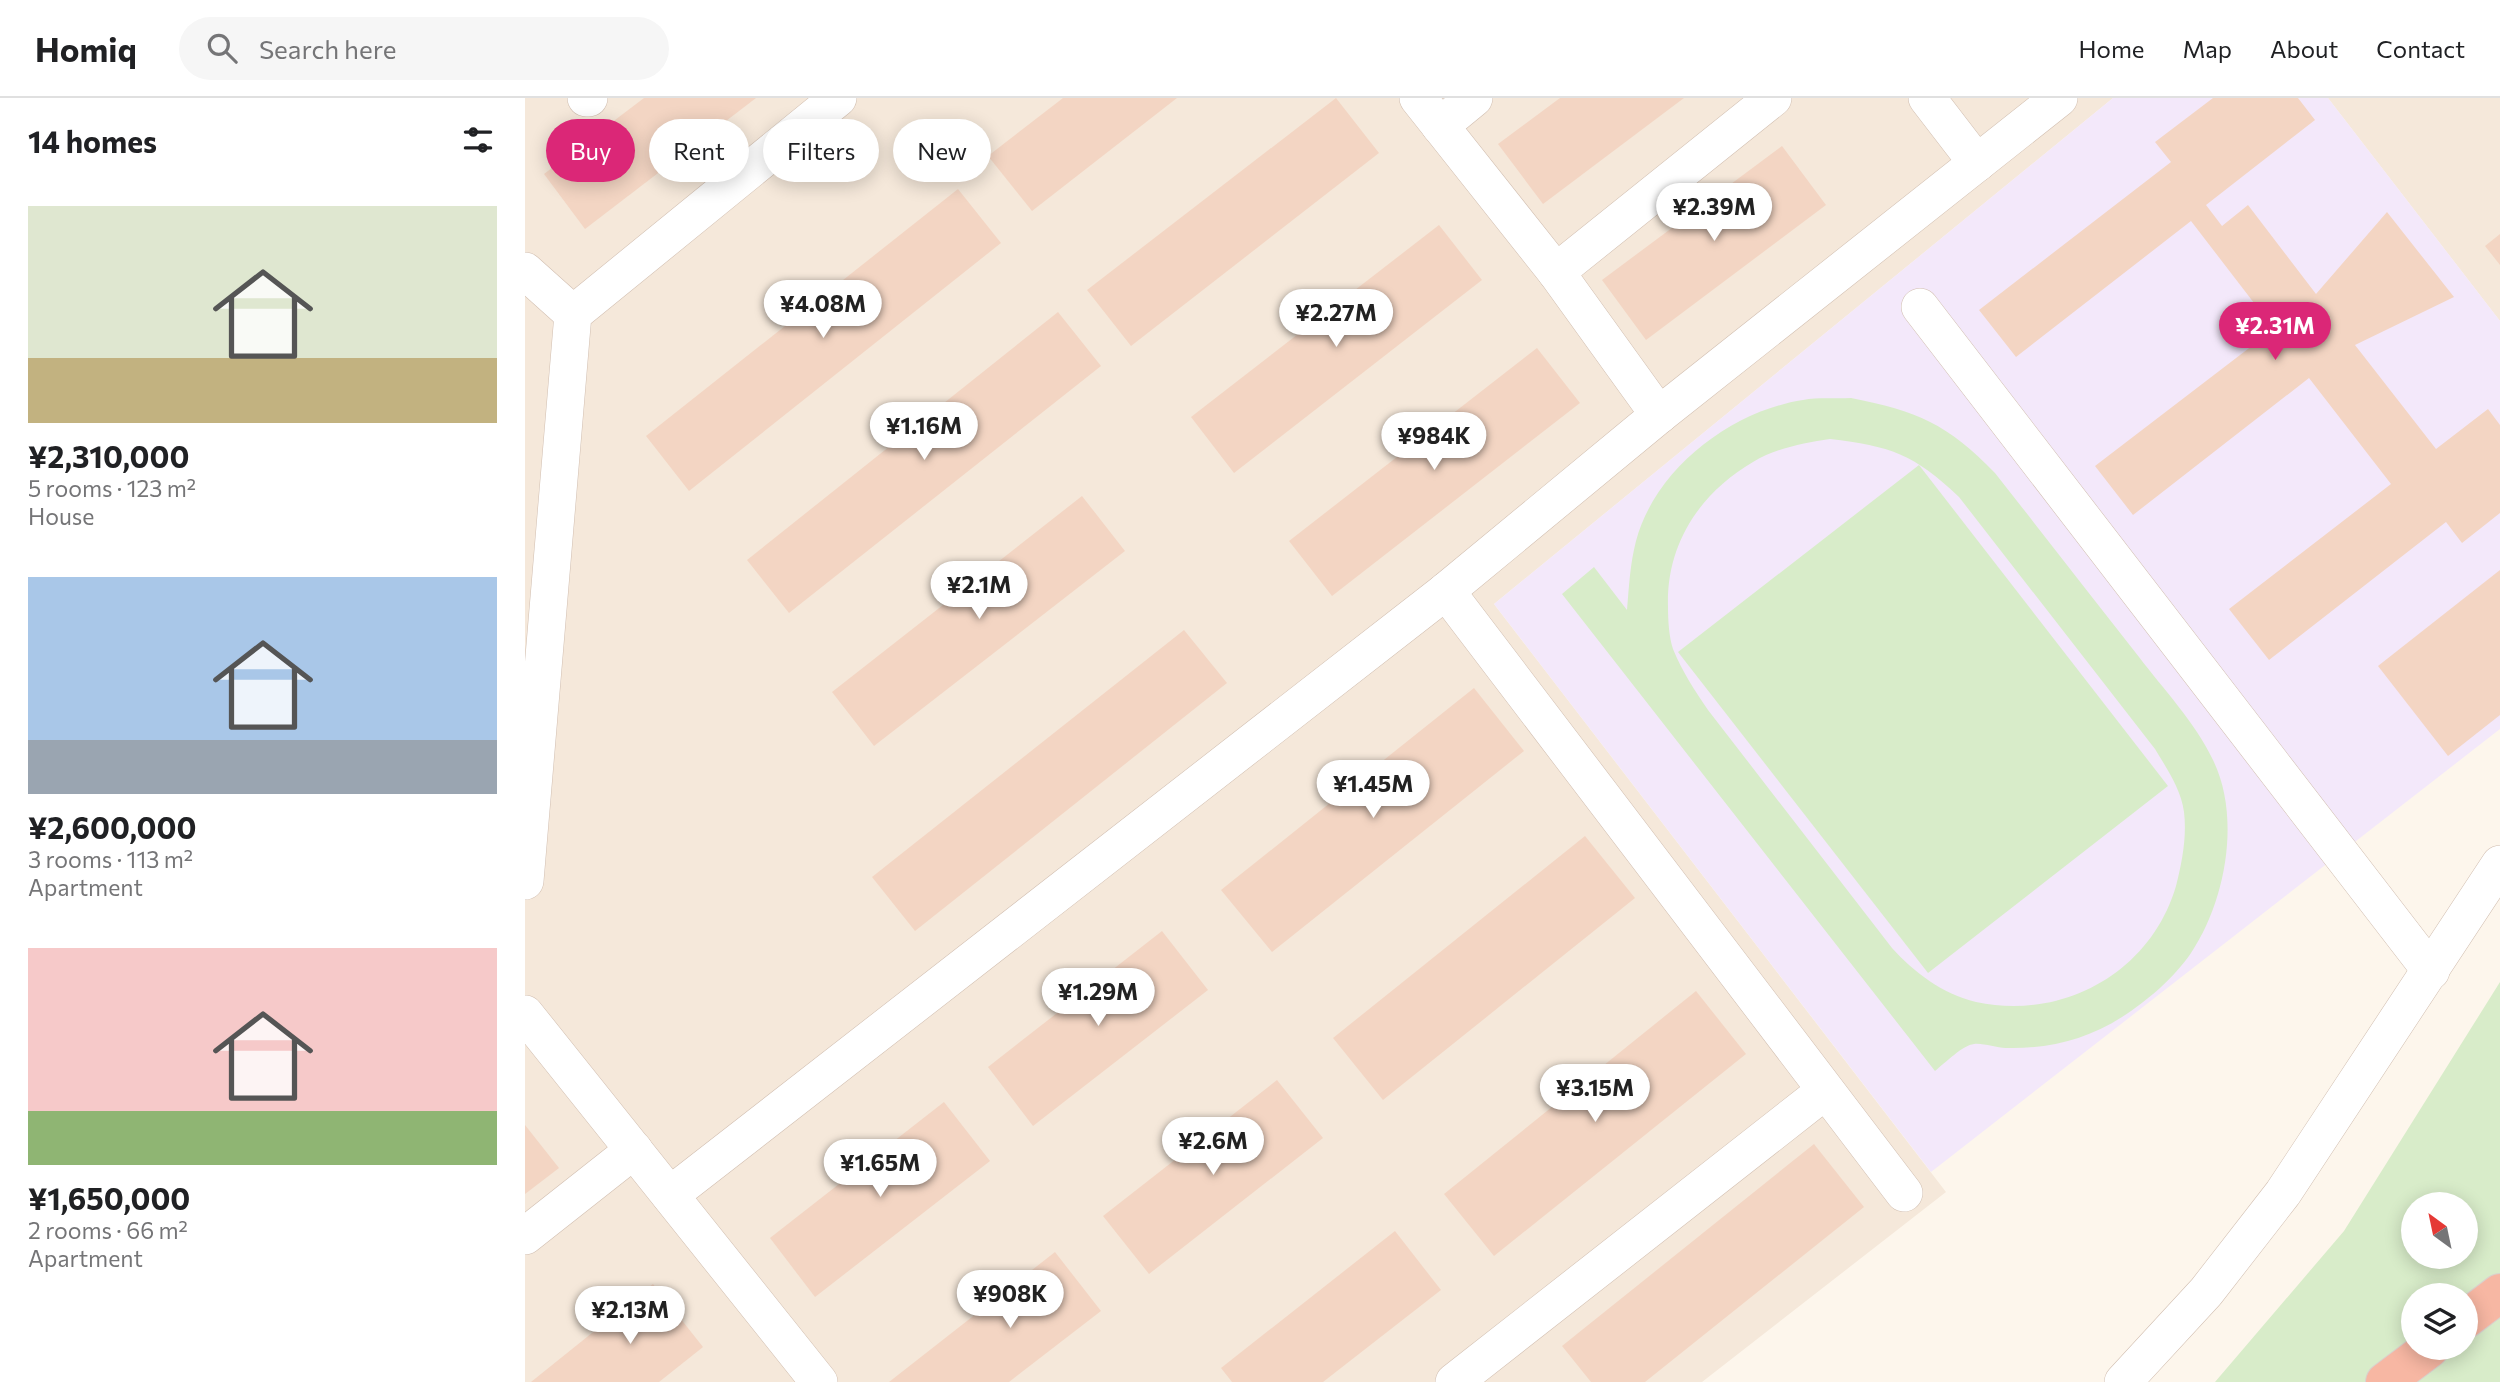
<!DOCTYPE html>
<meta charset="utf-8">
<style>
body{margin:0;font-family:Commissioner,sans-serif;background:#f6f6f6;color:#202124;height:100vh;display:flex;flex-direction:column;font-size:26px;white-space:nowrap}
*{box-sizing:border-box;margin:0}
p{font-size:23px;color:#757577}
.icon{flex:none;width:38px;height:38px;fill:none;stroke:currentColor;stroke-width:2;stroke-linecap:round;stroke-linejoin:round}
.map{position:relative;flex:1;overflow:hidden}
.sheet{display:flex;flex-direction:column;background:#fff;width:525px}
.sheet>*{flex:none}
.top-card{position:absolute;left:21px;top:21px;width:665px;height:63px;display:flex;gap:14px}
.needle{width:46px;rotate:327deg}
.controls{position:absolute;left:1876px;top:1094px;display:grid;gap:14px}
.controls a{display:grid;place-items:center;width:77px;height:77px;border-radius:50%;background:#fff;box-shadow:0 4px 18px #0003;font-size:35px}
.price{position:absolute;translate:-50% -60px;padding:0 16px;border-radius:24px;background:#fff;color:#222;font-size:23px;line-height:46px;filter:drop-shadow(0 2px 4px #0008)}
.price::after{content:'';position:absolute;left:50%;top:42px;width:21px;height:16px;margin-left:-10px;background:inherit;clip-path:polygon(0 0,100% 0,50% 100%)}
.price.active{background:#db2777;color:#fff}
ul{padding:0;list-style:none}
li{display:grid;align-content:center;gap:14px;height:371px;padding:0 28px}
li span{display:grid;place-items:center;height:217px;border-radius:0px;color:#555}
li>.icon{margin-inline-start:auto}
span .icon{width:126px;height:126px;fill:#fffc;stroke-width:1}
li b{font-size:30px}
h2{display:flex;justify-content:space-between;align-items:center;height:84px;padding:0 28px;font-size:30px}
.tag{padding:0 24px;border-radius:32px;background:#fff;box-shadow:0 4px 18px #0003;font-size:24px;line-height:63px}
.tag.active{background:#db2777;color:#fff}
header{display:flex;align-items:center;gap:42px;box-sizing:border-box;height:98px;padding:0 35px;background:#fff;border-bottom:2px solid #e0e0e0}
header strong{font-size:33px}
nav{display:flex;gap:38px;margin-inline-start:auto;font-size:24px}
.search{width:490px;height:63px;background:#f6f6f6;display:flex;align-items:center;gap:18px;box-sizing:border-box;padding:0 24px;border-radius:38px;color:#757577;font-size:26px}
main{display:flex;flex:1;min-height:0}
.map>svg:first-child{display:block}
.residential{fill:#f5e8da}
.education{fill:#f3e8fa}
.green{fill:#d8ecc9;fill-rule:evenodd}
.building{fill:#f3d5c3}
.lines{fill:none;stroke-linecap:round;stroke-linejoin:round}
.minor-casing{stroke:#d1beb0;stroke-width:38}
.highway-casing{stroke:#dad1cd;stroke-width:40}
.minor{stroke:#fff;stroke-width:37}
.highway{stroke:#f7b7a3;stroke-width:38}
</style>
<header>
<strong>Homiq</strong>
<div class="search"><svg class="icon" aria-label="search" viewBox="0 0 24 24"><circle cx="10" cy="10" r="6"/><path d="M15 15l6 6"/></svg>Search here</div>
<nav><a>Home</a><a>Map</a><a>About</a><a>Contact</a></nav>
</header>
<main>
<section class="sheet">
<h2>14 homes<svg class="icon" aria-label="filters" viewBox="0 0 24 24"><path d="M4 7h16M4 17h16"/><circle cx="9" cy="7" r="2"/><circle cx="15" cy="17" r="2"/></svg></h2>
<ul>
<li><span style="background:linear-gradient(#dfe7d0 70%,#c2b280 0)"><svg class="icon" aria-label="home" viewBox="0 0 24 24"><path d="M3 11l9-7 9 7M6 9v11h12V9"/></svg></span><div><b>¥2,310,000</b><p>5 rooms · 123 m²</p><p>House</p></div></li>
<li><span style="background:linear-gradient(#a9c7e8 75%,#9aa5b1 0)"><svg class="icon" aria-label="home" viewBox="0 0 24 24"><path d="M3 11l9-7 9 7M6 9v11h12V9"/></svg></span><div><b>¥2,600,000</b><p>3 rooms · 113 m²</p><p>Apartment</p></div></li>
<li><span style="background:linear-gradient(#f6c9c9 75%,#8fb573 0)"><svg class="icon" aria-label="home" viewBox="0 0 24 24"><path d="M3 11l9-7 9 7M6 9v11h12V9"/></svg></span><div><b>¥1,650,000</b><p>2 rooms · 66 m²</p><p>Apartment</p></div></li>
</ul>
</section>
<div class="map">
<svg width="1975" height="1284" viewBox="0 0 1975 1284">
<rect width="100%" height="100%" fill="#fdf6ec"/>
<g class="residential">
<path d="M 0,0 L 1588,0 L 969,506 L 1421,1094 L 1177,1284 L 0,1284 Z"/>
<path d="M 1803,0 L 1975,0 L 1975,223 Z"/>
</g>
<path class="education" d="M 1588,0 L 1803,0 L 1975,223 L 1975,631 L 1406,1074 L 969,506 Z"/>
<g class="green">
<path d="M 1326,300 C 1392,313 1423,326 1470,375 C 1518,436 1566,498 1614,559 C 1639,592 1670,624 1688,662 C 1716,719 1701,803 1666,855 C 1649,880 1622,903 1597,919 C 1561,942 1523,951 1481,950 C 1471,950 1459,945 1449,946 C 1438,947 1420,965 1410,973 L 1037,496 L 1069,469 L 1102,512 C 1104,489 1105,466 1111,443 C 1130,371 1206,313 1278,302 C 1293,299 1311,301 1326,300 ZM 1305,341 C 1365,348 1389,356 1434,399 L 1630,651 C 1642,671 1656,691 1659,714 C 1662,739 1657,764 1651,788 C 1626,874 1538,923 1451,904 C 1417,896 1389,874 1367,850 L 1183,612 C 1170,593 1157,573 1148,551 C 1144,539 1143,522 1143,509 C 1141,446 1175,395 1228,364 C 1251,350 1279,345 1305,341 Z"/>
<path d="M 1394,367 L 1643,688 L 1403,875 L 1153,554 Z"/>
<path d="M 1975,884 L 1975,1284 L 1690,1284 L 1819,1133 ZM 1888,1106 L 1941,1106 L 1941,1158 L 1888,1158 ZM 1888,1197 L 1941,1197 L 1941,1250 L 1888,1250 Z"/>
</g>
<g class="building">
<path d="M 119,0 L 231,0 L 60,131 L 19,76 Z"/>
<path d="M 538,0 L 652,0 L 507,113 L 463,58 Z"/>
<path d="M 811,0 L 854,55 L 606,248 L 562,192 Z"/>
<path d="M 1035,0 L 1159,0 L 1018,106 L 973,46 Z"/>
<path d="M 1688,0 L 1773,0 L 1790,22 L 1681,107 L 1697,128 L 1723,107 L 1791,196 L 1862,114 L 1929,199 L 1830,247 L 1911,351 L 1963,311 L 1975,327 L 1975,415 L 1937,445 L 1921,424 L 1744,562 L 1704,511 L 1866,386 L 1784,280 L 1608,417 L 1570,368 L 1749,231 L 1666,123 L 1491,259 L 1454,212 L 1646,64 L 1630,44 Z"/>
<path d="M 1257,48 L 1301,107 L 1121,242 L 1077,182 Z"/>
<path d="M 433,91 L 476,145 L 164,393 L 121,338 Z"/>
<path d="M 914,127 L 957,182 L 709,375 L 666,319 Z"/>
<path d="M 1975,136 L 1975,167 L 1960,148 Z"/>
<path d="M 533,214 L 576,268 L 264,515 L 222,462 Z"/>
<path d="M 1012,250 L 1055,305 L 807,498 L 764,443 Z"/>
<path d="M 557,398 L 600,453 L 349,648 L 307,594 Z"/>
<path d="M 1975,472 L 1975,617 L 1923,658 L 1853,568 Z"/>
<path d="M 659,532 L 702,585 L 390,833 L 347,779 Z"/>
<path d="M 949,590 L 999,653 L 747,854 L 696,792 Z"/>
<path d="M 1060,738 L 1110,800 L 858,1002 L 808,940 Z"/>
<path d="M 637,833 L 683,892 L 508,1028 L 463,969 Z"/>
<path d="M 1171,893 L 1221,956 L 969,1158 L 919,1096 Z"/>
<path d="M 752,982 L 798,1040 L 624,1176 L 578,1118 Z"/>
<path d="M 419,1004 L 465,1063 L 290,1199 L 245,1140 Z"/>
<path d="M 0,1027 L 34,1070 L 0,1096 Z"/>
<path d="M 1289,1046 L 1339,1109 L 1120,1284 L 1066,1284 L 1037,1248 Z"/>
<path d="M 870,1133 L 916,1192 L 798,1284 L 707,1284 L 696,1270 Z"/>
<path d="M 530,1154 L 576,1213 L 484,1284 L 364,1284 Z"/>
<path d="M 128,1186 L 178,1249 L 134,1284 L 6,1284 Z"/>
</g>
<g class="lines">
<g class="minor-casing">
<g id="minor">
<path d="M 61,0 L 64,0"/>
<path d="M 893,0 L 1031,174 L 1134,317"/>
<path d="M 1402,0 L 1452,65"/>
<path d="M 915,28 L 949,0"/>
<path d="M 0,173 L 48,216"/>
<path d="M 1031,174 L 1248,0"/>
<path d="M 1395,209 L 1906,873"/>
<path d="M 921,493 L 1379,1095"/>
<path d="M 0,783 L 48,216 L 313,0"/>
<path d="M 0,916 L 294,1284"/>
<path d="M 145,1097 L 921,493 L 1134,317 L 1534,0"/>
<path d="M 0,1138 L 109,1052"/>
<path d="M 929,1284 L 1300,993"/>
<path d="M 1598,1284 L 1681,1194 L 1758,1095 L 1975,766"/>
</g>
</g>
<g class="highway-casing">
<g id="highway">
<path d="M 1941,1221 L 1975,1195"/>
<path d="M 1860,1284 L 1905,1250"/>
</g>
</g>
<use href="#minor" class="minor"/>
<use href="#highway" class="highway"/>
</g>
</svg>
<div class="controls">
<a><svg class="needle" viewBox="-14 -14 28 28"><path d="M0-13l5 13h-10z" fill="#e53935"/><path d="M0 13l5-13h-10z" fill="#757577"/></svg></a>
<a><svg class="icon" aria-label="layers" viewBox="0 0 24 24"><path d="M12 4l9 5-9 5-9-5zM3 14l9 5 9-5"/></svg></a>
</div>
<b class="price" style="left:1189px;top:145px">¥2.39M</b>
<b class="price" style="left:298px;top:242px">¥4.08M</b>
<b class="price" style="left:811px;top:251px">¥2.27M</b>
<b class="price active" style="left:1750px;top:264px">¥2.31M</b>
<b class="price" style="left:399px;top:364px">¥1.16M</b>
<b class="price" style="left:909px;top:374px">¥984K</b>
<b class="price" style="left:454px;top:523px">¥2.1M</b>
<b class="price" style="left:848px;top:722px">¥1.45M</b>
<b class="price" style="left:573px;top:930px">¥1.29M</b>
<b class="price" style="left:1070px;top:1026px">¥3.15M</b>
<b class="price" style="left:688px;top:1079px">¥2.6M</b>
<b class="price" style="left:355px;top:1101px">¥1.65M</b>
<b class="price" style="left:485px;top:1232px">¥908K</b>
<b class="price" style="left:105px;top:1248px">¥2.13M</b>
<div class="top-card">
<a class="tag active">Buy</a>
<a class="tag">Rent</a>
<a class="tag">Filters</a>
<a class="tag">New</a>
</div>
</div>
</main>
